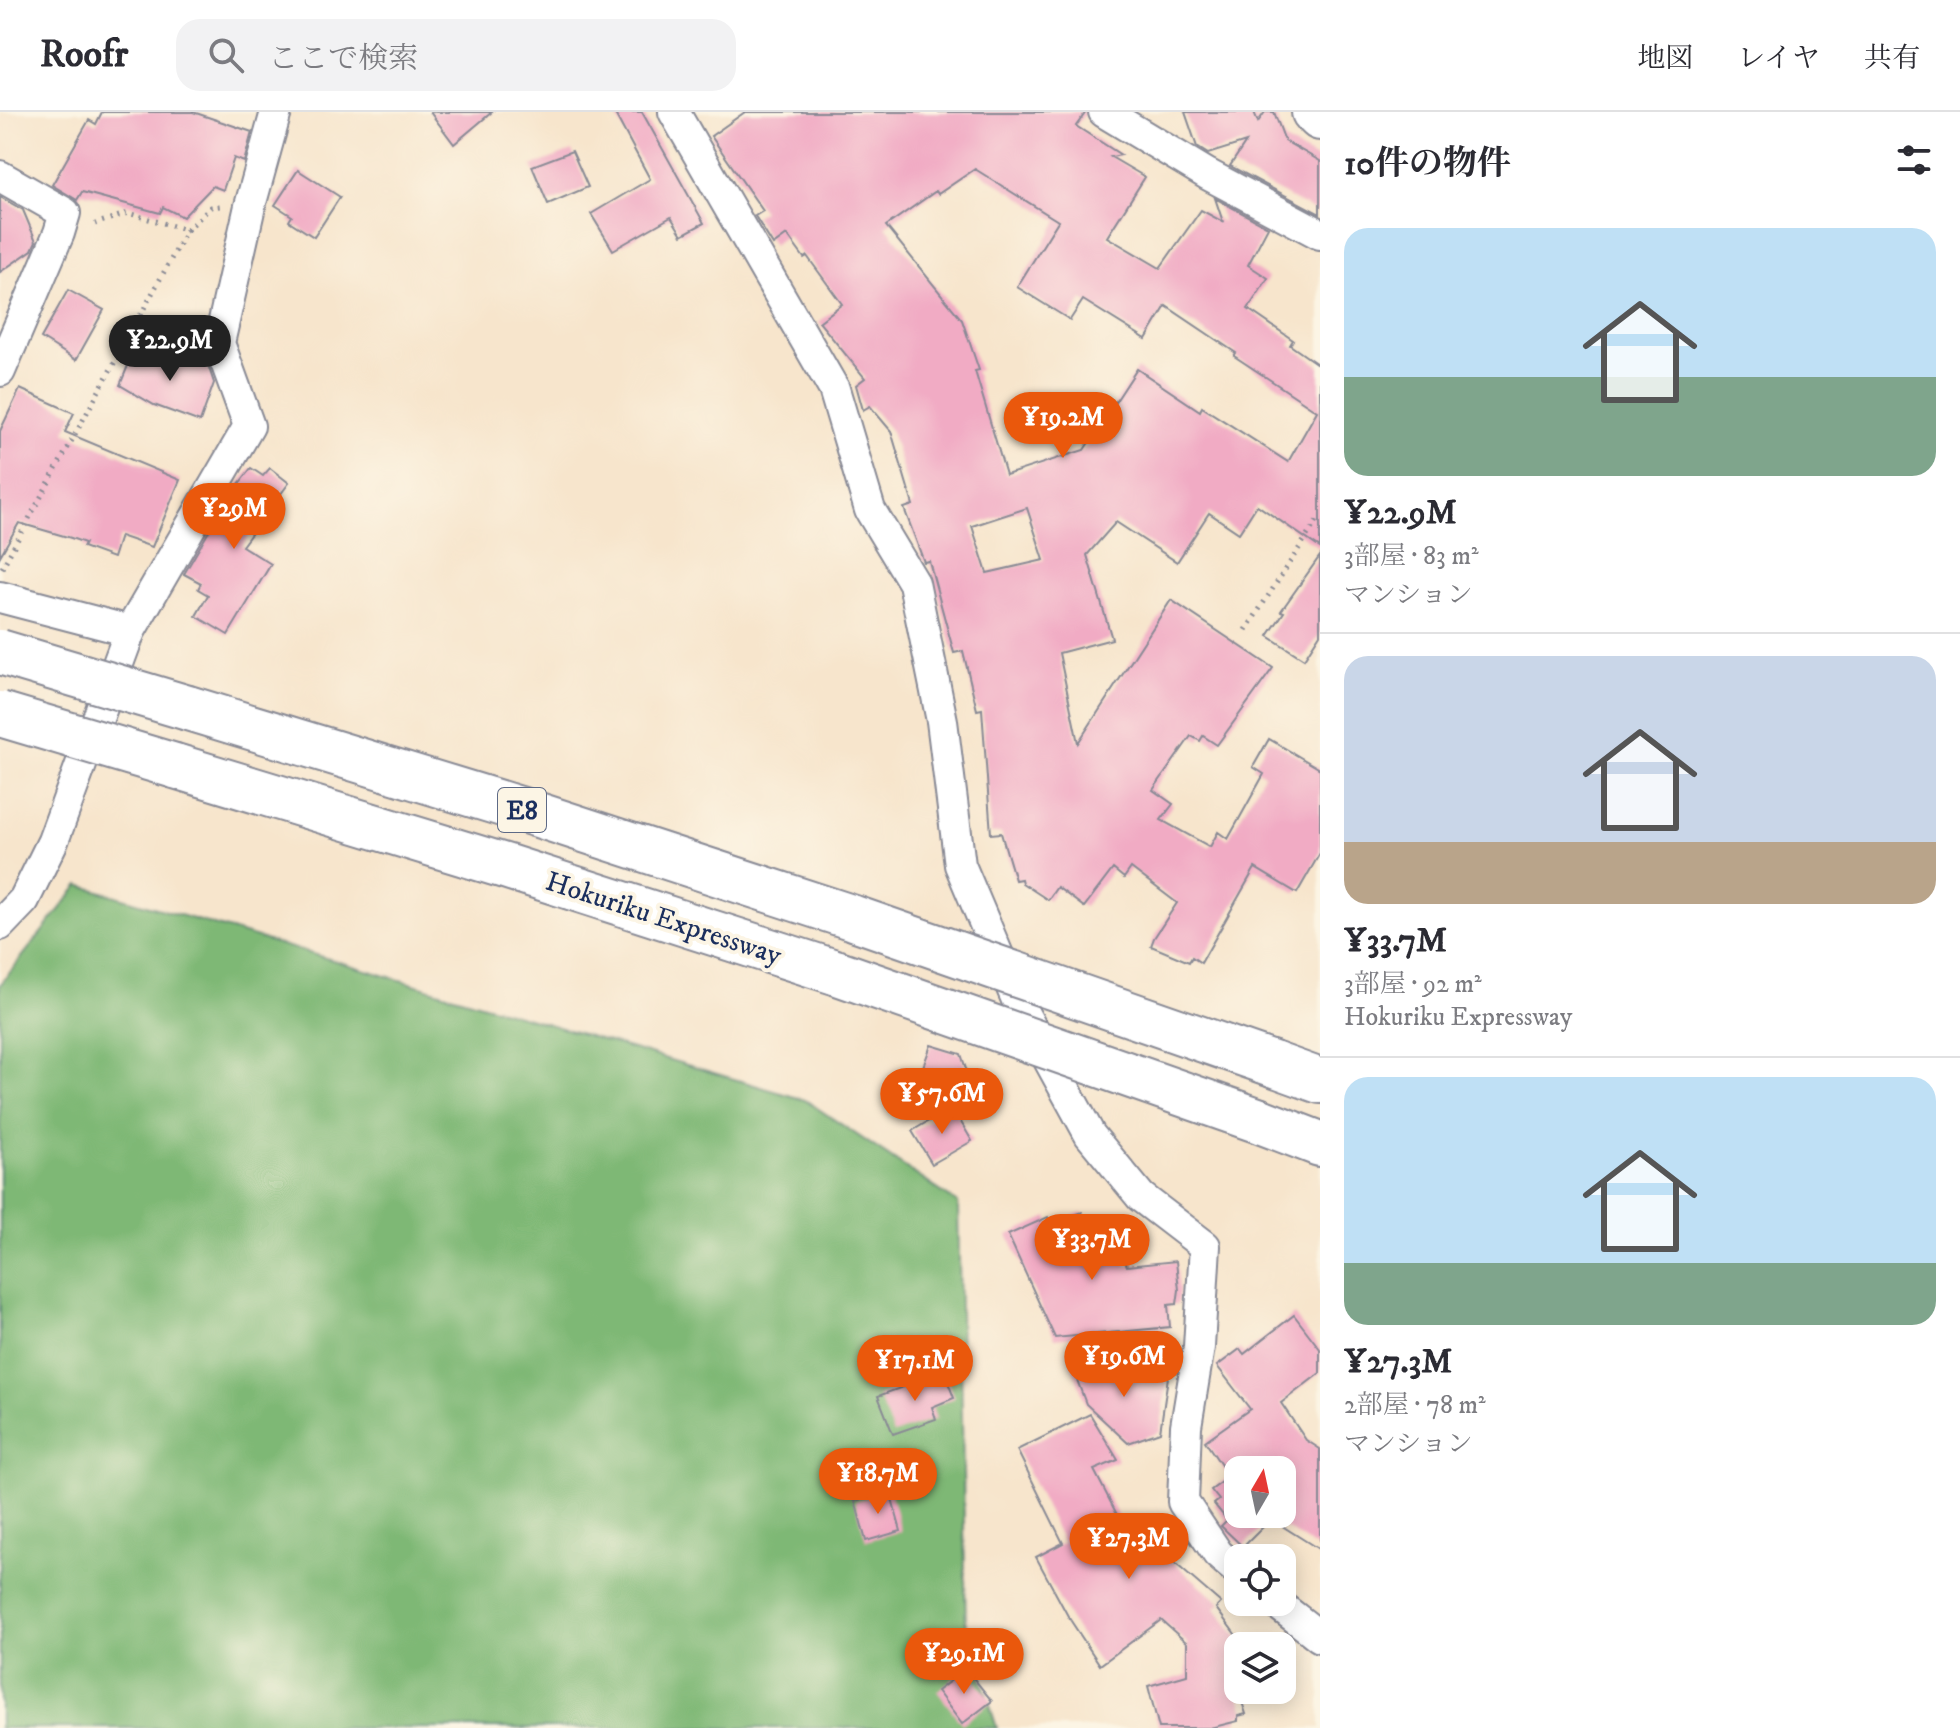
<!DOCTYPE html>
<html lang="ja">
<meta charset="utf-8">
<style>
body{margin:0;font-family:"IM FELL DW Pica","Noto Serif JP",serif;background:#f2f2f3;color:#2b2b33;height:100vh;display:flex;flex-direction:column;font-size:30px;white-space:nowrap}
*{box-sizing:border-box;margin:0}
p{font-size:26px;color:#7c7c81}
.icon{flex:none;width:44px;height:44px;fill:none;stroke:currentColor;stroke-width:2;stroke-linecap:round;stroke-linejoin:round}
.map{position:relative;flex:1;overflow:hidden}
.sheet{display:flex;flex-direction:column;background:#fff;width:640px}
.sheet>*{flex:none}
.needle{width:52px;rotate:9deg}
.tools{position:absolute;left:1224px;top:1344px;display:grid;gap:16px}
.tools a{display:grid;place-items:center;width:72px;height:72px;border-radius:16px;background:#fff;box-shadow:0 4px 20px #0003;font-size:40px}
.price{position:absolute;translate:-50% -68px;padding:0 18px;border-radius:28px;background:#ea580c;color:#fff;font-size:26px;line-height:52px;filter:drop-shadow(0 2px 4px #0008)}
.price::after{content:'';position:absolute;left:50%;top:48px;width:24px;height:18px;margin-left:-12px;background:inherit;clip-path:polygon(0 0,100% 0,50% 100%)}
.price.active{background:#222;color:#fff}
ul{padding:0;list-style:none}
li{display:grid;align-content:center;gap:16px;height:424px;padding:0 24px}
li+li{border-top:2px solid #e1e1e2}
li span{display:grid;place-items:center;height:248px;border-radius:24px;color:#555}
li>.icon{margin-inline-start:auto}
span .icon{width:144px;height:144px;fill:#fffc;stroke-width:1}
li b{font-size:34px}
h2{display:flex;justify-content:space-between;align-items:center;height:96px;padding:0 24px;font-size:34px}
header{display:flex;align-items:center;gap:48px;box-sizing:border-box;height:112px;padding:0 40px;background:#fff;border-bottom:2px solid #e1e1e2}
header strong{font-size:38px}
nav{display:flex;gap:44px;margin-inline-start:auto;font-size:28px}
.search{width:560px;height:72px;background:#f2f2f3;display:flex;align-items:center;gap:20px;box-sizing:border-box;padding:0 28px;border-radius:24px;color:#7c7c81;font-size:30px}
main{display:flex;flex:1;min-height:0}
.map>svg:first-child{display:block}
.forest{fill:#7eb875;stroke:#4c746a;stroke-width:2}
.building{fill:#f1abc4;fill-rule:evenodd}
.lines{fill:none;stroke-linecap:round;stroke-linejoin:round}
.minor-casing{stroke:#898a95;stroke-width:34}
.trunk-casing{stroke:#898a95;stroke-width:48}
.motorway-casing{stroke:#898a95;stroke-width:48}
.path{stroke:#898a95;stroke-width:5;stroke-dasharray:2 6;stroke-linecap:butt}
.minor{stroke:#fff;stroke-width:30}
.trunk{stroke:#fff;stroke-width:44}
.motorway{stroke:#fff;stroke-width:44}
.motorway-bridge-casing{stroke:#898a95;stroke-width:48;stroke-linecap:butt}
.motorway-bridge{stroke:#fff;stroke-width:44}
.labels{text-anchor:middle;stroke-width:8;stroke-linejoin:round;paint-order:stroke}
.shield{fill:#fcf5e5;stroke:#5e6a86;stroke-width:2}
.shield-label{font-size:26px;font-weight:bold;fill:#1b2f5e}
.street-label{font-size:28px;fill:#1b2f5e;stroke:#fcf5e5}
</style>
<header>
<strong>Roofr</strong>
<div class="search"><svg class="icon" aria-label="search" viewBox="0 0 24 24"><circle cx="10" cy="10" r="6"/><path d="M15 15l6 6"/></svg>ここで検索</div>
<nav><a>地図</a><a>レイヤ</a><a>共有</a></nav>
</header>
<main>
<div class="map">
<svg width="1320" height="1616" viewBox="0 0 1320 1616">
<rect width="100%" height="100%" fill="#fcf5e5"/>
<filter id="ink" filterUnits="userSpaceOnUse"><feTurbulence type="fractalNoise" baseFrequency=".0125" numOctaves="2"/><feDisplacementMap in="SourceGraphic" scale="16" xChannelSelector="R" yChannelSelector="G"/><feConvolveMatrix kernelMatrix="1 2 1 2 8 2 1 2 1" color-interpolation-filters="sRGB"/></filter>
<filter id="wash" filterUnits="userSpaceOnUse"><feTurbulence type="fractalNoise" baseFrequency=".006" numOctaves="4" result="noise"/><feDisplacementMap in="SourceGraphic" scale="32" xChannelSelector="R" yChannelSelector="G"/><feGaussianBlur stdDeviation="1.8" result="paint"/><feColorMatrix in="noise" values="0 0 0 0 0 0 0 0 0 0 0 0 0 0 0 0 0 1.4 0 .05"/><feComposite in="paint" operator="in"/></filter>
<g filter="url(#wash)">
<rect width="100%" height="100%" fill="#f7e5cc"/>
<path class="forest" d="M 79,773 L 805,988 L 958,1091 L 966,1518 L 997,1616 L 0,1616 L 0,873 Z"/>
<g id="blocks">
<g class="building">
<path d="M 102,0 L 193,0 L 252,20 L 244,50 L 234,46 L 223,78 L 213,74 L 183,105 L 163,95 L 160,101 L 82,80 L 77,88 L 52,73 L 89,8 L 96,12 Z"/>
<path d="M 430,0 L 492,0 L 454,32 Z"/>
<path d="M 614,0 L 642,0 L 704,111 L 682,123 L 671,105 L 613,138 L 591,102 L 650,67 Z"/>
<path d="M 745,0 L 1086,0 L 1076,14 L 1121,43 L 1111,45 L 1145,65 L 1107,125 L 1160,156 L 1201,98 L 1223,110 L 1215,86 L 1268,115 L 1248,153 L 1268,166 L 1248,197 L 1293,228 L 1290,233 L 1320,254 L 1320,436 L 1257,393 L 1239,421 L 1209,401 L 1177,450 L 1116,410 L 1087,443 L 1112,527 L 1059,541 L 1078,631 L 1171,488 L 1273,556 L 1217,633 L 1203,624 L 1200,629 L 1191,624 L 1153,678 L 1173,692 L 1161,708 L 1210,735 L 1218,720 L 1228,727 L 1264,662 L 1253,655 L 1269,627 L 1320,657 L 1320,741 L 1297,781 L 1255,756 L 1201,851 L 1192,845 L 1189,850 L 1151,834 L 1154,826 L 1177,791 L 1131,756 L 1124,766 L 1113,757 L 1084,795 L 1057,775 L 1048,788 L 1022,771 L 1021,767 L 1015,768 L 1001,721 L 991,722 L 982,597 L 977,598 L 963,539 L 954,541 L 929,449 L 924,450 L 904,396 L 913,393 L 891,319 L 870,294 L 863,298 L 856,273 L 865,266 L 819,210 L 842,192 L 807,144 L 804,146 L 787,123 L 773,133 L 755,104 L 763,99 L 711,24 ZM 975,57 L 1058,109 L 1017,175 L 1070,208 L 1083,188 L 1146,227 L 1166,194 L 1236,241 L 1234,244 L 1317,299 L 1288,350 L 1202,295 L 1200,299 L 1137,257 L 1084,338 L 1006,363 L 975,259 L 979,258 L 962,208 L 886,114 L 936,79 L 938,82 ZM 1027,396 L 1044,448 L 987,461 L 972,414 Z"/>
<path d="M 1185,0 L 1254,0 L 1258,10 L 1265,0 L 1274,0 L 1285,29 L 1320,49 L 1320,102 L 1230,54 L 1246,30 L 1208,42 L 1197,35 Z"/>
<path d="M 572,39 L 588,75 L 548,92 L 532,54 Z"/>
<path d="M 298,58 L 340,85 L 314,125 L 289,109 L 292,104 L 275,93 Z"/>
<path d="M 0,85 L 23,98 L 36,129 L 32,138 L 0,160 Z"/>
<path d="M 68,178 L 104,198 L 76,248 L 41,226 Z"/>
<path d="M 136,234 L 165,245 L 163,250 L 170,254 L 178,241 L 208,253 L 214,271 L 200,310 L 154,293 L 120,273 Z"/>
<path d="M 20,277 L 74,301 L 65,320 L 180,368 L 152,435 L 120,424 L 113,446 L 83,435 L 85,431 L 71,426 L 19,411 L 0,444 L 0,319 Z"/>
<path d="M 251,356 L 263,364 L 270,356 L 289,371 L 242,434 L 271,452 L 228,523 L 196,504 L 208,483 L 198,477 L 201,471 L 184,462 L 229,385 Z"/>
<path d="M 1320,444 L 1320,522 L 1304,547 L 1268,524 L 1284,500 L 1281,499 Z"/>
<path d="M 931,933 L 961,942 L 975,984 L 919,966 Z"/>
<path d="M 952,995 L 972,1029 L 932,1052 L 912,1019 Z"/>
<path d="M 1082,1100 L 1101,1145 L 1120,1137 L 1127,1154 L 1176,1149 L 1179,1178 L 1177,1192 L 1168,1193 L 1170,1215 L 1055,1226 L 1008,1123 L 1048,1105 L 1051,1113 Z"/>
<path d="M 1294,1203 L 1320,1237 L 1320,1261 L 1281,1291 L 1306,1328 L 1320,1337 L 1320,1438 L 1271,1407 L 1243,1435 L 1221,1414 L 1227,1408 L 1214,1392 L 1219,1388 L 1211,1378 L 1229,1365 L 1205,1329 L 1250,1297 L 1217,1254 L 1240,1237 L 1244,1242 ZM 1238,1358 L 1282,1358 L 1282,1402 L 1238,1402 Z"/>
<path d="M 1070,1249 L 1168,1265 L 1160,1320 L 1128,1331 L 1086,1292 Z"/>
<path d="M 944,1260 L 954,1286 L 932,1295 L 936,1307 L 893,1322 L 878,1284 Z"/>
<path d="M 1090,1302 L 1118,1348 L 1094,1358 L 1127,1422 L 1155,1407 L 1172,1434 L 1162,1440 L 1221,1491 L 1216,1496 L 1238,1526 L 1238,1578 L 1246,1602 L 1238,1604 L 1238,1609 L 1210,1616 L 1159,1616 L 1148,1574 L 1187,1563 L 1187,1531 L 1161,1508 L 1100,1553 L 1069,1506 L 1036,1445 L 1063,1431 L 1017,1338 Z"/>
<path d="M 890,1379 L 901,1419 L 866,1429 L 855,1389 Z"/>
<path d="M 966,1557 L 992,1589 L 962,1612 L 937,1579 Z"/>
</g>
</g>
</g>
<g filter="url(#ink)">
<use href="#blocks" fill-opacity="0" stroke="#898a95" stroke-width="2"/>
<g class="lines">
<g class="minor-casing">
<g id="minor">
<path d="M 674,0 L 834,277 L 870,398 L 914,471 L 942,609 L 960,753 L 1020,895 L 1090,1023 L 1141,1085 L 1205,1134 L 1199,1235 L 1186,1314 L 1183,1390 L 1218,1442 L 1238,1459"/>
<path d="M 1104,0 L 1207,62 L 1320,122"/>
<path d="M 0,64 L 65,101 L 59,121 L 0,259"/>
<path d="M 0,485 L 130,519"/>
<path d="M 0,813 L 24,788 L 53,729 L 130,519 L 249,314 L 219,231 L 250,94 L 276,0"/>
<path d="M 1275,1490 L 1320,1525"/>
</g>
</g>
<g class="trunk-casing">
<path id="trunk" d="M 1314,0 L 1320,6"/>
</g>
<g class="motorway-casing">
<g id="motorway">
<path d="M 188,596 L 529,700 L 854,806"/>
<path d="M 175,654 L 508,755 L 838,861"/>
<path d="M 1273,952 L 1320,969"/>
<path d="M 1260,1009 L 1320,1032"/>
</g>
</g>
<g class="path">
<path d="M 187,118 L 211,95 L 220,94"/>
<path d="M 2,456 L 187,118 L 128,101 L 95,112"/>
<path d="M 1246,518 L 1320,404"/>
</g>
<use href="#minor" class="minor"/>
<use href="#trunk" class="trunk"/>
<use href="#motorway" class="motorway"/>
<g class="motorway-bridge-casing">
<g id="motorway-bridge">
<path d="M 0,540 L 188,596"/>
<path d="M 0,602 L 175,654"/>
<path d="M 854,806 L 1273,952"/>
<path d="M 838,861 L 1260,1009"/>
</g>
</g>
<use href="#motorway-bridge" class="motorway-bridge"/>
</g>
</g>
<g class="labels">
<rect class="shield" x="498" y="676" width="48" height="44" rx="6"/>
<g class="shield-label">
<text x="522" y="707">E8</text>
</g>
<g class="street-label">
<text transform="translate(664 805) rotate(18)" y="10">Hokuriku Expressway</text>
</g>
</g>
</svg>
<div class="tools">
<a><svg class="needle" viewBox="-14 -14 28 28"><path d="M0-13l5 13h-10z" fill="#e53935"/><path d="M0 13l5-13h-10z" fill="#7c7c81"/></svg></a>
<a><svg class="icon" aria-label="locate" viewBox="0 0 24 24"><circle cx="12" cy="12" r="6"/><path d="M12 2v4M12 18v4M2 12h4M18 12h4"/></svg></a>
<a><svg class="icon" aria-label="layers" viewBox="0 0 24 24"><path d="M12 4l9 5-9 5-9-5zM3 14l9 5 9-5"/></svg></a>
</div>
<b class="price active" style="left:170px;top:271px">¥22.9M</b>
<b class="price" style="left:1063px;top:348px">¥19.2M</b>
<b class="price" style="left:234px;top:439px">¥29M</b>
<b class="price" style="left:942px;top:1024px">¥57.6M</b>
<b class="price" style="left:1092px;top:1170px">¥33.7M</b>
<b class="price" style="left:1124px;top:1287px">¥19.6M</b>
<b class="price" style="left:915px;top:1291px">¥17.1M</b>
<b class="price" style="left:878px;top:1404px">¥18.7M</b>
<b class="price" style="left:1129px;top:1469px">¥27.3M</b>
<b class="price" style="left:964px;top:1584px">¥29.1M</b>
</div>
<section class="sheet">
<h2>10件の物件<svg class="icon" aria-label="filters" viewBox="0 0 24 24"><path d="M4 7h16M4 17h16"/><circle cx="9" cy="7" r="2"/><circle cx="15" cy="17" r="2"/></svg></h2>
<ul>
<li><span style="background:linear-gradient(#bfe0f5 60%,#7fa58c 0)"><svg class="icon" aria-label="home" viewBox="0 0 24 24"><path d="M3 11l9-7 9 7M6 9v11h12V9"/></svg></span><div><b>¥22.9M</b><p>3部屋 · 83 m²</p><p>マンション</p></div></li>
<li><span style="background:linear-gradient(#c9d6e8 75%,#b9a48a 0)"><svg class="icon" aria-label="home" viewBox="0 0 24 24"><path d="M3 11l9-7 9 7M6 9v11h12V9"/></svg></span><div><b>¥33.7M</b><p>3部屋 · 92 m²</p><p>Hokuriku Expressway</p></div></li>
<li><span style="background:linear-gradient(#bfe0f5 75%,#7fa58c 0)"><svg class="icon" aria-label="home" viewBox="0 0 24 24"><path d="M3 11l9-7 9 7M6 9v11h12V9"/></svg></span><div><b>¥27.3M</b><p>2部屋 · 78 m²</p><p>マンション</p></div></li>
</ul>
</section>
</main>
